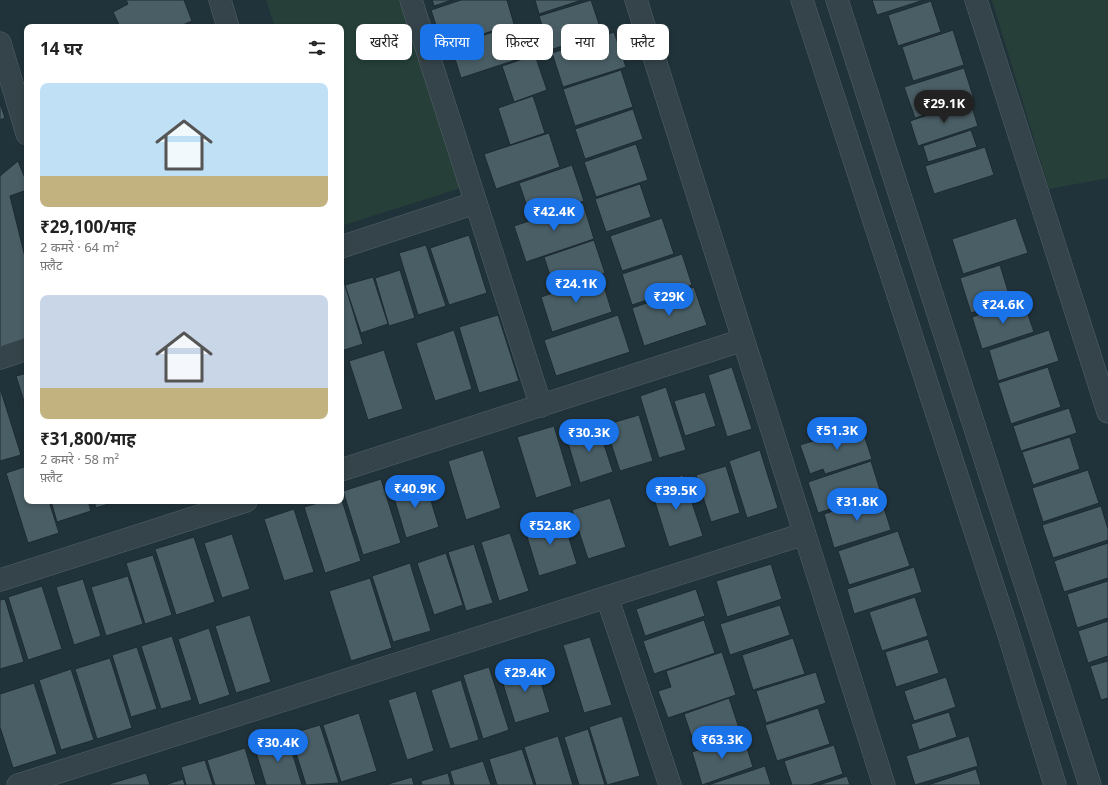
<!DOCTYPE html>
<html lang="hi">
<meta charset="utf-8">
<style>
body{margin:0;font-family:"Noto Sans","Noto Sans Devanagari",sans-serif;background:#f6f6f6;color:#222;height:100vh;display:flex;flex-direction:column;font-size:15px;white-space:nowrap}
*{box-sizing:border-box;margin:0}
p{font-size:13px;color:#767676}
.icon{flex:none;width:22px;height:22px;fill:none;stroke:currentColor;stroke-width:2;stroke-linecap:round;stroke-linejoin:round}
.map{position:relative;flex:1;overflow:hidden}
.side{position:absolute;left:24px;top:24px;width:320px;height:480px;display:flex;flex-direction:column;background:#fff;border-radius:8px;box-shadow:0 2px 6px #0003}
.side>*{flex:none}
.hud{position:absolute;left:356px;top:24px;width:380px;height:36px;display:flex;gap:8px}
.price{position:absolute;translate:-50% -34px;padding:0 9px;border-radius:14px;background:#1a73e8;color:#fff;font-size:13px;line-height:26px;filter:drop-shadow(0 1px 2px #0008)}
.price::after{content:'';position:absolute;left:50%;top:24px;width:12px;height:9px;margin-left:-6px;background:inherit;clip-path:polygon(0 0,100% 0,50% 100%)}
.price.active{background:#222;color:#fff}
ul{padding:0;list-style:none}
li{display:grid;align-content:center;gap:8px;height:212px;padding:0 16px}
li span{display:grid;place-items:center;height:124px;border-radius:8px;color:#555}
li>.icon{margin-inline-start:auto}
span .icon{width:72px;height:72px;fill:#fffc;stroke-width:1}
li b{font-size:17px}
h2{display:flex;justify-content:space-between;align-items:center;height:48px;padding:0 16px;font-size:17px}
.pill{padding:0 14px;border-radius:8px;background:#fff;box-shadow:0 2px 6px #0003;font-size:14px;line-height:36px}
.pill.active{background:#1a73e8;color:#fff}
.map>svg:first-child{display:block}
.green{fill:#263f39}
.building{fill:#4a5e65;stroke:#1c2b31}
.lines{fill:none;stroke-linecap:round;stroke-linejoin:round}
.minor-casing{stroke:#536268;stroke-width:23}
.tertiary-casing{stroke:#536268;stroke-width:23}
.minor{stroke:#35444a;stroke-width:22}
.tertiary{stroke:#35444a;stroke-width:22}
</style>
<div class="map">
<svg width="1108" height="785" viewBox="0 0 1108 785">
<rect width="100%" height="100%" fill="#21333a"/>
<g class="green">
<path d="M 266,0 L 404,0 L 464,187 L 341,226 L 341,27 L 275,27 Z"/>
<path d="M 992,0 L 1108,0 L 1108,178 L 1049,189 Z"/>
</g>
<g class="building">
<path d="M 126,0 L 184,0 L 192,21 L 178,27 L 120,27 L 113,12 L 128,4 Z"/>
<path d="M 432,0 L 452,0 L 434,6 Z"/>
<path d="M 461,0 L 507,0 L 514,24 L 443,47 L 431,10 Z"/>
<path d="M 535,0 L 582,0 L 539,14 Z"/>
<path d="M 591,0 L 602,33 L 550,50 L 539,16 Z"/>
<path d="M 872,0 L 924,0 L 877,15 Z"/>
<path d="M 931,1 L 941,32 L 898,46 L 888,15 Z"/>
<path d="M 517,24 L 528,56 L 461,78 L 451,46 Z"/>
<path d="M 953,30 L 964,65 L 913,81 L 902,47 Z"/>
<path d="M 614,32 L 626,67 L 563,87 L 552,53 Z"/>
<path d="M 535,55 L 547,90 L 514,102 L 502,66 Z"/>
<path d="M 964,68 L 974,99 L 915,118 L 904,87 Z"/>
<path d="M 621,70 L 633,107 L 575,126 L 563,89 Z"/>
<path d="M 533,96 L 545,133 L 510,145 L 498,108 Z"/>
<path d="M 970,101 L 978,126 L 918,146 L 910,121 Z"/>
<path d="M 0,103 L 5,118 L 0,120 Z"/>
<path d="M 633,109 L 643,139 L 585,159 L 575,129 Z"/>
<path d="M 971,130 L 977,147 L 928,162 L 923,146 Z"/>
<path d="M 549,133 L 560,167 L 496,189 L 484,154 Z"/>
<path d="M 636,144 L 648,180 L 596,197 L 584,162 Z"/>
<path d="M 985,147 L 994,175 L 934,194 L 925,166 Z"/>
<path d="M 18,161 L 27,183 L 27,190 L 10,196 L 27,265 L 27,337 L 0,349 L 0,176 Z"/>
<path d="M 572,165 L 584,201 L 531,218 L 519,183 Z"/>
<path d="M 640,184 L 651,217 L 606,232 L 595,199 Z"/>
<path d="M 583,203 L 594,239 L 526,262 L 514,226 Z"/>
<path d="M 662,218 L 674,254 L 622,271 L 610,236 Z"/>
<path d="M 1016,218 L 1028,253 L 963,274 L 952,239 Z"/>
<path d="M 469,235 L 487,293 L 449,305 L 430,248 Z"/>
<path d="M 594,240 L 605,273 L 555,291 L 544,257 Z"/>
<path d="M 426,245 L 446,306 L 418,315 L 399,253 Z"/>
<path d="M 682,254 L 692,285 L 632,305 L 622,274 Z"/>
<path d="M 1000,265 L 1011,301 L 971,313 L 960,278 Z"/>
<path d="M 400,270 L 415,318 L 389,326 L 375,278 Z"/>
<path d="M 342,275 L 363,344 L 341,351 L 341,275 Z"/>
<path d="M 373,277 L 388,324 L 361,333 L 345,285 Z"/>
<path d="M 601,277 L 612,312 L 552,332 L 541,297 Z"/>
<path d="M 694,287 L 707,325 L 644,346 L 632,308 Z"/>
<path d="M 1023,300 L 1034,332 L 982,349 L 972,317 Z"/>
<path d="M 498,315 L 519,381 L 479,393 L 459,327 Z"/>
<path d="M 618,315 L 630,352 L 556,376 L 544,340 Z"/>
<path d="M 454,330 L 472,389 L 435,401 L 416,343 Z"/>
<path d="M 1049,330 L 1059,361 L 998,381 L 989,350 Z"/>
<path d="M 384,350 L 403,409 L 368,420 L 349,361 Z"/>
<path d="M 732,367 L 752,429 L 727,437 L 708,375 Z"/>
<path d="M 1048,367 L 1061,407 L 1011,424 L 998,383 Z"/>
<path d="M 27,373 L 27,411 L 16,376 Z"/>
<path d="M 666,387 L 686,450 L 659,458 L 640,396 Z"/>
<path d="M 0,388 L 21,455 L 0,461 Z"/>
<path d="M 705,392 L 716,426 L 685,436 L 674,401 Z"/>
<path d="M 1069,408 L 1077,433 L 1021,451 L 1013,426 Z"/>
<path d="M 639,415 L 653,461 L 620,471 L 605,425 Z"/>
<path d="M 597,423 L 613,472 L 580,483 L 565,433 Z"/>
<path d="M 554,426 L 572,486 L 536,498 L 517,437 Z"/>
<path d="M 861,426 L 872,459 L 825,474 L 823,469 L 810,474 L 800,445 Z"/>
<path d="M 1070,437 L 1080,469 L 1033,485 L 1022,452 Z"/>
<path d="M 483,450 L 501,508 L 466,520 L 448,461 Z"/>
<path d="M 760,450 L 778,508 L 747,518 L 729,461 Z"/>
<path d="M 871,461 L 881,493 L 818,513 L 808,482 Z"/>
<path d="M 27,466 L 27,501 L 49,501 L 59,533 L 28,543 L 6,473 Z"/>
<path d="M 726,466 L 740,513 L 711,522 L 696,475 Z"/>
<path d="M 1088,470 L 1099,503 L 1043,522 L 1032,488 Z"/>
<path d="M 683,475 L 703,536 L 669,547 L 650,486 Z"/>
<path d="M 381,479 L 401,543 L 363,555 L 343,491 Z"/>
<path d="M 425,481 L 439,527 L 406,538 L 392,491 Z"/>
<path d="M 880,495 L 891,530 L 834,548 L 824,514 Z"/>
<path d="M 341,497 L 361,561 L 325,573 L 304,507 L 325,501 L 341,501 Z"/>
<path d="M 610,498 L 626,547 L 588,559 L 572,510 Z"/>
<path d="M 51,501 L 88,501 L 91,511 L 57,522 Z"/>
<path d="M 94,501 L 118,501 L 96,508 Z"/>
<path d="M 1101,506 L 1108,529 L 1108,540 L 1053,558 L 1042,525 Z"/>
<path d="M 294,509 L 314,572 L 284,581 L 264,519 Z"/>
<path d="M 562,515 L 577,564 L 539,576 L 524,527 Z"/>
<path d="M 898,531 L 910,566 L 849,585 L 838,551 Z"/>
<path d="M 510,533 L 529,591 L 499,601 L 481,542 Z"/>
<path d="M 232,534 L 250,589 L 222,598 L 204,543 Z"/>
<path d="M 194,537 L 215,602 L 176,615 L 155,549 Z"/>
<path d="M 1108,543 L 1108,578 L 1064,592 L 1054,561 Z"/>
<path d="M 474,544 L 493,603 L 466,611 L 448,552 Z"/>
<path d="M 446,553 L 463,605 L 434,615 L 417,563 Z"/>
<path d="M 153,555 L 172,615 L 145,624 L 126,563 Z"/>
<path d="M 410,563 L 431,631 L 393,642 L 372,576 Z"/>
<path d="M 771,564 L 782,599 L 727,617 L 716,581 Z"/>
<path d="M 914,567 L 922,592 L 854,614 L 847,589 Z"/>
<path d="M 128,576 L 143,624 L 106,636 L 91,587 Z"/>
<path d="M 370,578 L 392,648 L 351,661 L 329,591 Z"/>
<path d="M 83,579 L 101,636 L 74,645 L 56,587 Z"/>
<path d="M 1108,581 L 1108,618 L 1077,628 L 1067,594 Z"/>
<path d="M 42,586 L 62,649 L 28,660 L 8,597 Z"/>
<path d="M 696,589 L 705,616 L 645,636 L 636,609 Z"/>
<path d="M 915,597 L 928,636 L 882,651 L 869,612 Z"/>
<path d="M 5,599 L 24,662 L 0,669 L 0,600 Z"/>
<path d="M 780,605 L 790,635 L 730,655 L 720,624 Z"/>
<path d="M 250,615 L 271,682 L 236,693 L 215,626 Z"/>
<path d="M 704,620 L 715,653 L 654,674 L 643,641 Z"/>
<path d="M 1108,621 L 1108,656 L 1088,663 L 1078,631 Z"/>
<path d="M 209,628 L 230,695 L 199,705 L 178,639 Z"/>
<path d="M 172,636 L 192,700 L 161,709 L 141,646 Z"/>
<path d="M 590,637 L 612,705 L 584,713 L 563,645 Z"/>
<path d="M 793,638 L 805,674 L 753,690 L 742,655 Z"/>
<path d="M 928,639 L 939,673 L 896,687 L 885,652 Z"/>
<path d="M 137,647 L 157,709 L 131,717 L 112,655 Z"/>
<path d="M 722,652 L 736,695 L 668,718 L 658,691 L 671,687 L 666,671 Z"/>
<path d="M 110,658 L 132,728 L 97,739 L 75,669 Z"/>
<path d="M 1108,661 L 1108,698 L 1101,700 L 1090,666 Z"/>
<path d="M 535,663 L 550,712 L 515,723 L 500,674 Z"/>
<path d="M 489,667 L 509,730 L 483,739 L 463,675 Z"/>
<path d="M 71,669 L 94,740 L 61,750 L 39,680 Z"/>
<path d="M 816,672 L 826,703 L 766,723 L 756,691 Z"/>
<path d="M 946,677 L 956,707 L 914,721 L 904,691 Z"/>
<path d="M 461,680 L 479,740 L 450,749 L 431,690 Z"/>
<path d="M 34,683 L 57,754 L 13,768 L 0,727 L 0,694 Z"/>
<path d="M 416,691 L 434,751 L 407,760 L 388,700 Z"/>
<path d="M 729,698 L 741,734 L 696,750 L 684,714 Z"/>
<path d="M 818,708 L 830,744 L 777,761 L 765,725 Z"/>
<path d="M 949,712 L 957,737 L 919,750 L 911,724 Z"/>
<path d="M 359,713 L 377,771 L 341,782 L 323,725 Z"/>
<path d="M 622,716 L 640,776 L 607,785 L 589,727 Z"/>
<path d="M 320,725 L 339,783 L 306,785 L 290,734 Z"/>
<path d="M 588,729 L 605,785 L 579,785 L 564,737 Z"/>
<path d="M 287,735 L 302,785 L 266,785 L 254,746 Z"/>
<path d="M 743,735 L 753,767 L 702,785 L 692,752 Z"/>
<path d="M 558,736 L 573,785 L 536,785 L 524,747 Z"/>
<path d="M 969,736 L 978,766 L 915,785 L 906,756 Z"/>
<path d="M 834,745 L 843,774 L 810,785 L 792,785 L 784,761 Z"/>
<path d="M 245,748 L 256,785 L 215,785 L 207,760 Z"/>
<path d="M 522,749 L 534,785 L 497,785 L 489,759 Z"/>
<path d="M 205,760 L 213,785 L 186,785 L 181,767 Z"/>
<path d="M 483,761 L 491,785 L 454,785 L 450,771 Z"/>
<path d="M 765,766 L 771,785 L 708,785 Z"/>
<path d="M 976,769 L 981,785 L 928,785 Z"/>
<path d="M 146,773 L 150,785 L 110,785 L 109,784 Z"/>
<path d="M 448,773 L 451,785 L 422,785 L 421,781 Z"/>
<path d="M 847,776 L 850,785 L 818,785 Z"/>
<path d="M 412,777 L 414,785 L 385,785 Z"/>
<path d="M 183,779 L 185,785 L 165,785 Z"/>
</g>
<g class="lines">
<g class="minor-casing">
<g id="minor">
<path d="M 220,0 L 228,27"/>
<path d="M 411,0 L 541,406"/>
<path d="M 636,0 L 884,785"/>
<path d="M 976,0 L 1108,412"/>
<path d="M 0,43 L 27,134"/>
<path d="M 341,247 L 475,203"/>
<path d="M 0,358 L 27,349"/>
<path d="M 341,470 L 743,340"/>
<path d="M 0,580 L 246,501"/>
<path d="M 607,597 L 670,785"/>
<path d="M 18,785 L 804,534"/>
</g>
</g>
<g class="tertiary-casing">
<g id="tertiary">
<path d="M 802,0 L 1008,632 L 1055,785"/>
<path d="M 837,0 L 1090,785"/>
</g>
</g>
<use href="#minor" class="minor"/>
<use href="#tertiary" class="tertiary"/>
</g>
</svg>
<b class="price active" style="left:944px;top:124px">₹29.1K</b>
<b class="price" style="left:554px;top:232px">₹42.4K</b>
<b class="price" style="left:576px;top:304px">₹24.1K</b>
<b class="price" style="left:669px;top:317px">₹29K</b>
<b class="price" style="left:1003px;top:325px">₹24.6K</b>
<b class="price" style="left:837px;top:451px">₹51.3K</b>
<b class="price" style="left:589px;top:453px">₹30.3K</b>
<b class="price" style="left:415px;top:509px">₹40.9K</b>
<b class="price" style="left:676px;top:511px">₹39.5K</b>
<b class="price" style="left:857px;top:522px">₹31.8K</b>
<b class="price" style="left:550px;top:546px">₹52.8K</b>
<b class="price" style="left:525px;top:693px">₹29.4K</b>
<b class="price" style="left:722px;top:760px">₹63.3K</b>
<b class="price" style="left:278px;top:763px">₹30.4K</b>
<div class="hud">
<a class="pill">खरीदें</a>
<a class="pill active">किराया</a>
<a class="pill">फ़िल्टर</a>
<a class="pill">नया</a>
<a class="pill">फ़्लैट</a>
</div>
<section class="side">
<h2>14 घर<svg class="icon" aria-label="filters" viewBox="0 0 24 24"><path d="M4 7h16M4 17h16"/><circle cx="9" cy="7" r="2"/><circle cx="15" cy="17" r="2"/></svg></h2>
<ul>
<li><span style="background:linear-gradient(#bfe0f5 75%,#c2b280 0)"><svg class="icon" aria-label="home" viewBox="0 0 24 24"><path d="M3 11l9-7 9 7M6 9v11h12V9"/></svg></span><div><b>₹29,100/माह</b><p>2 कमरे · 64 m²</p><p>फ़्लैट</p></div></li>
<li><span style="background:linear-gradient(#c9d6e8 75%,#c2b280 0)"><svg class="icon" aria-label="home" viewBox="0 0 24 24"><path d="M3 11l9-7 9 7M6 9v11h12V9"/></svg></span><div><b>₹31,800/माह</b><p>2 कमरे · 58 m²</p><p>फ़्लैट</p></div></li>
</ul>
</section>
</div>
